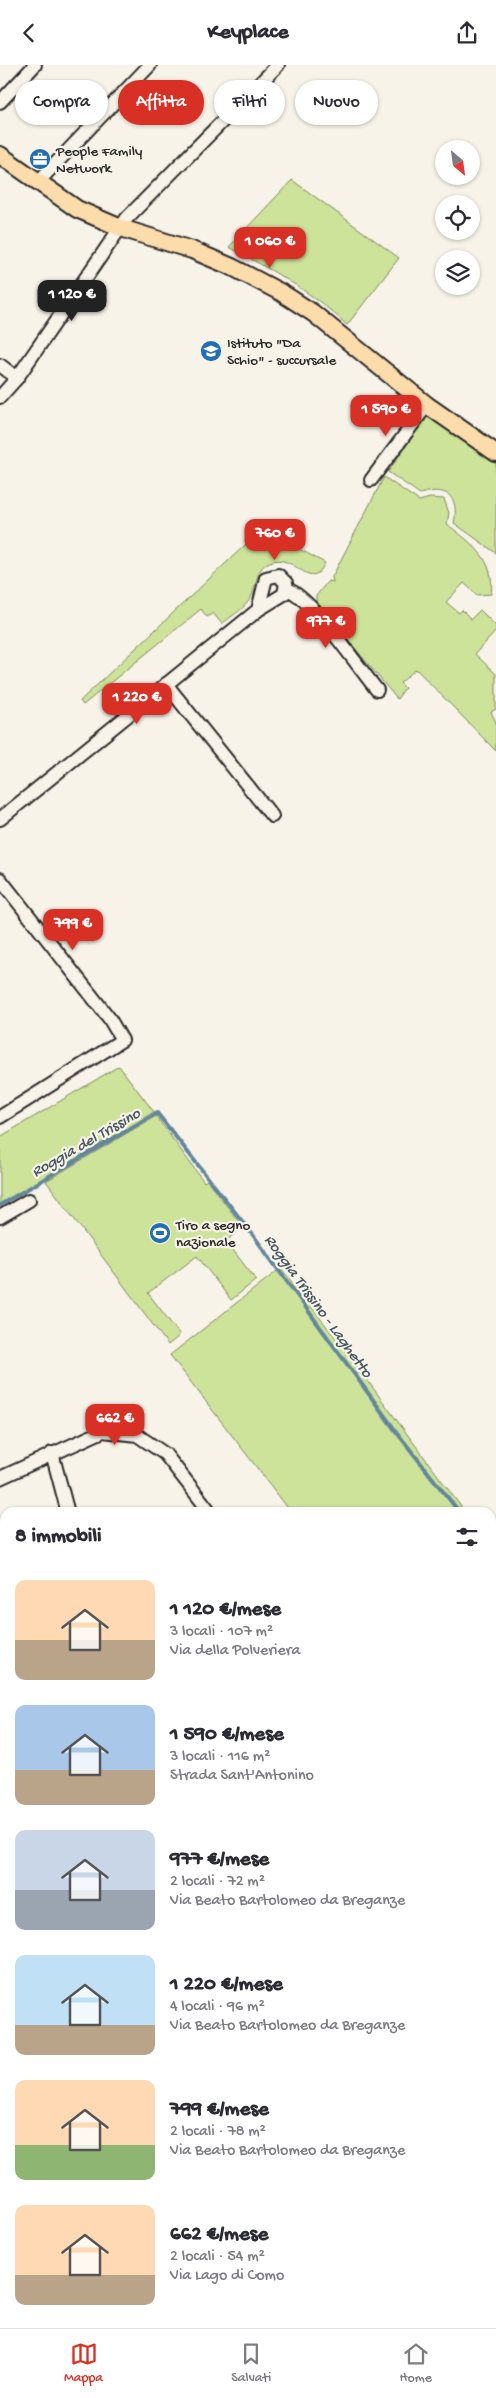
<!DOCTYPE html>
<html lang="it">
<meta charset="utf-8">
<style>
body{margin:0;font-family:"Gochi Hand",sans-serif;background:#f2f2f3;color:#2b2b33;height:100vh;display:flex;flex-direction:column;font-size:19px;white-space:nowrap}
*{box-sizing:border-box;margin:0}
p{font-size:16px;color:#7c7c81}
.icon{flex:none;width:28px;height:28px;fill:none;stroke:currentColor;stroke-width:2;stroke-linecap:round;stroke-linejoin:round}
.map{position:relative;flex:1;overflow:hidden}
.drawer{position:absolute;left:0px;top:1442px;width:496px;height:821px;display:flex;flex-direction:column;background:#fff;border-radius:15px 15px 0 0;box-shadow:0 1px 4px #0004}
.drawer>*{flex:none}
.top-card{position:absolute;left:15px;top:15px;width:466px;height:45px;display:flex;gap:10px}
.needle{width:32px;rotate:151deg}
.controls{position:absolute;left:435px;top:75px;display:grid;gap:10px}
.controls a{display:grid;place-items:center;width:45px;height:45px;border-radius:50%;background:#fff;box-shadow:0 1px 4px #0004;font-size:25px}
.price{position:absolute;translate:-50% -42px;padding:0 11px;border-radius:10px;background:#d93025;color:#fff;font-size:16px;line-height:32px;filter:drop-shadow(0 1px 2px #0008)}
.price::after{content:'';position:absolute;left:50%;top:30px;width:15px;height:11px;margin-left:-8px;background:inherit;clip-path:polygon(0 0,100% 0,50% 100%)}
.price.on{background:#222;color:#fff}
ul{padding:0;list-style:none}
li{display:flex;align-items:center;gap:15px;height:125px;padding:0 15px}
li span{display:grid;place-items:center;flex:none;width:140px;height:100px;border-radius:10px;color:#555}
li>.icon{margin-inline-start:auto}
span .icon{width:60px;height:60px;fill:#fffc;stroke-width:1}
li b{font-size:21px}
h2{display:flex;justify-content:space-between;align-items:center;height:60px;padding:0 15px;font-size:21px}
.tag{padding:0 18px;border-radius:22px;background:#fff;box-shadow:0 1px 4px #0004;font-size:18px;line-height:45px}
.tag.on{background:#d93025;color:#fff}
header{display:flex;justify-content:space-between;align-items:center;height:65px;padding:0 15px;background:#fff;font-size:22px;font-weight:700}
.dock{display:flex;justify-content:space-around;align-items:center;height:70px;border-top:1px solid #e1e1e2;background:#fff;font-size:14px;color:#7c7c81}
.dock a{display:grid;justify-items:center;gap:2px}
.dock .on{color:#d93025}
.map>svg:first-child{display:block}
.green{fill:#cce399;stroke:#7c8762}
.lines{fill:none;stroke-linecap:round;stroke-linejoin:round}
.stream{stroke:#63869c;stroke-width:4}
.minor-casing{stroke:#2b2b2b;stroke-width:16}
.major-casing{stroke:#2b2b2b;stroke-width:20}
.minor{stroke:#f7f3e8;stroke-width:12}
.major{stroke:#fddcac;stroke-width:16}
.labels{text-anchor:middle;stroke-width:4.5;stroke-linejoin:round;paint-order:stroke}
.poi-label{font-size:15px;fill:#2b2b2b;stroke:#f7f3e8;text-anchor:start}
.water-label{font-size:16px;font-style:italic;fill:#475864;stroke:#f7f3e8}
</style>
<header><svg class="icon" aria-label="back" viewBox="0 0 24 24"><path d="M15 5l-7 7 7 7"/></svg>Keyplace<svg class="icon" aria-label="share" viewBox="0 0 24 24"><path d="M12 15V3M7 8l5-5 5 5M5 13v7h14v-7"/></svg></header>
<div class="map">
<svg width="496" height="2263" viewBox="0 0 496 2263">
<rect width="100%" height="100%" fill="#f7f3e8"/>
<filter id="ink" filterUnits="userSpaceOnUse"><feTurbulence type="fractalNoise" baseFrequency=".02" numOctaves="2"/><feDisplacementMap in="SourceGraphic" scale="10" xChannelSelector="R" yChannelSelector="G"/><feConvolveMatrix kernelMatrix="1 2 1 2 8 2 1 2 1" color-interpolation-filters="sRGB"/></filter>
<g filter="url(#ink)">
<g class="green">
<path d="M 292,115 L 399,193 L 347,260 C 313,227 271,205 229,182 Z"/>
<path d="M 427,351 L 496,399 L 496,488 L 454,458 C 460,430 445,421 420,429 L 388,407 Z"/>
<path d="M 384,412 L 419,436 L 430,433 L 444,434 L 449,448 L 447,459 C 471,478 496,494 491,529 L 477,530 L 464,518 L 446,537 L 459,548 L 462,545 L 471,554 L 480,545 L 496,561 L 496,566 L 475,589 L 496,609 L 496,644 L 491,647 L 496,657 L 496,686 L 416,604 L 400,618 L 405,623 L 397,634 L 316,536 L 316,531 L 328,516 L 333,517 L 332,512 Z"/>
<path d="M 262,464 L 325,498 C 311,528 296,490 273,496 C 253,501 259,523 248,537 C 242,545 230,552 222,559 L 213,548 L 207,552 L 201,544 L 83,640 L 80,636 Z"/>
<path d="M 119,1001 L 154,1047 L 0,1139 L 0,1072 Z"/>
<path d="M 156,1051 L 204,1117 L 207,1115 L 243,1162 L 226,1176 L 256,1215 L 231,1235 L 197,1191 L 148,1228 L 180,1270 L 168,1280 L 46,1116 Z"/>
<path d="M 281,1203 L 338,1276 L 465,1447 L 291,1447 L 170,1290 Z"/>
<path d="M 491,1483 L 496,1489 L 496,1639 L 491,1642 Z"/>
<path d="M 5,2004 L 5,2162 L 0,2072 L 0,2006 Z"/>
</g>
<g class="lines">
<g class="stream">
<path d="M 0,1140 L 157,1048 L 253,1170 L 398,1369 L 460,1448"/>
<path d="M 491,1487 L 496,1493"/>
</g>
<g class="minor-casing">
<g id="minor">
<path d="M 0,37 L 35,0"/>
<path d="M 37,118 L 150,0"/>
<path d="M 0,300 L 17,313"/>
<path d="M 0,332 L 17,313 L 127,153 L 278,0"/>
<path d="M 371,415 L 427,340"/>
<path d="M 287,524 C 312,533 358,602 377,625"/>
<path d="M 166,619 L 272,751"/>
<path d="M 0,754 L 258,545 L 284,529 L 286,518 L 278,510 L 266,513 L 258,545"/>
<path d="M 0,814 L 109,953 L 122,975 L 0,1052"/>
<path d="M 0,1152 L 29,1135"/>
<path d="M 52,1388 L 68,1448"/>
<path d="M 0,1413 L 103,1366 L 137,1370 L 165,1389 L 211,1448"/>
<path d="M 0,1618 L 5,1616"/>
<path d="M 0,1649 L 5,1667"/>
<path d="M 0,1705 L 5,1703"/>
<path d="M 491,1801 L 496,1807"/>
<path d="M 491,1825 L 496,1822"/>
<path d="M 0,1975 L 5,1976"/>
<path d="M 491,1994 L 496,2001"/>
<path d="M 0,2217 L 5,2217"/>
<path d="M 0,2238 L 4,2263"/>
<path d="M 491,2255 L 496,2262"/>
<path d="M 127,2259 L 128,2263"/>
<path d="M 278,2259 L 279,2263"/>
<path d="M 465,2263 L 473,2259"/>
</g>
</g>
<g class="major-casing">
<path id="major" d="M 0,90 L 77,144 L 121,163 L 192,185 L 232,202 L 282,228 L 313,248 L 427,340 L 496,388"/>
</g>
<use href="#minor" class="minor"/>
<use href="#major" class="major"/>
</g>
</g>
<defs>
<g id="office-disc" transform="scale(1.125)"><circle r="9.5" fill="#1f6fb2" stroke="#f7f3e8"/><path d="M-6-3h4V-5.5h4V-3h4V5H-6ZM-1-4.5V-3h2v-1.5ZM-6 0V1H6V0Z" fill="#fff"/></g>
<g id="school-disc" transform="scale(1.125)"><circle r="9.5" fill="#1f6fb2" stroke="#f7f3e8"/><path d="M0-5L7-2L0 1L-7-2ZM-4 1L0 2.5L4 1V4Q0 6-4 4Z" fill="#fff"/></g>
<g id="stadium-disc" transform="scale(1.125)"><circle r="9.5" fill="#1f6fb2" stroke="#f7f3e8"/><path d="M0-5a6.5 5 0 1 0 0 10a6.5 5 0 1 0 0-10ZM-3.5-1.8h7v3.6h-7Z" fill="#fff"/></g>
</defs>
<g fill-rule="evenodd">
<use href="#office-disc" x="40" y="94"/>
<use href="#school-disc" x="211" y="286"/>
<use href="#stadium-disc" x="160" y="1168"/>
</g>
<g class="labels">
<g class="poi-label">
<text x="56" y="90">People Family<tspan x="56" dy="17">Network</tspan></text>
<text x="227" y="282">Istituto "Da<tspan x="227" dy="17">Schio" - succursale</tspan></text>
<text x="176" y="1164">Tiro a segno<tspan x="176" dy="17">nazionale</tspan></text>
</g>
<g class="water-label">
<text transform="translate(85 1076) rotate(-30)" y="6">Roggia del Trissino</text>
<text transform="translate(320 1240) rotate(54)" y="6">Roggia Trissino - Laghetto</text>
</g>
</g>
</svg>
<div class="controls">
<a><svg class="needle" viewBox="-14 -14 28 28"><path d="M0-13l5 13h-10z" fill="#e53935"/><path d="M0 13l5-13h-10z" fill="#7c7c81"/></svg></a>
<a><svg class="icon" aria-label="locate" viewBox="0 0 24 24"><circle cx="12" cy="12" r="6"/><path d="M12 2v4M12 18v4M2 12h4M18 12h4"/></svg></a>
<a><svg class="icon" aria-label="layers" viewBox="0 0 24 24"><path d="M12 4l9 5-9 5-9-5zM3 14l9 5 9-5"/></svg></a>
</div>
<b class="price" style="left:270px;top:204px">1 060 €</b>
<b class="price on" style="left:72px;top:257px">1 120 €</b>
<b class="price" style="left:386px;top:372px">1 590 €</b>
<b class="price" style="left:275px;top:496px">760 €</b>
<b class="price" style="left:326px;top:584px">977 €</b>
<b class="price" style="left:137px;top:660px">1 220 €</b>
<b class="price" style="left:73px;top:886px">799 €</b>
<b class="price" style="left:115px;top:1381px">662 €</b>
<div class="top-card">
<a class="tag">Compra</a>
<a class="tag on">Affitta</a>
<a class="tag">Filtri</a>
<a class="tag">Nuovo</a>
</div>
<section class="drawer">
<h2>8 immobili<svg class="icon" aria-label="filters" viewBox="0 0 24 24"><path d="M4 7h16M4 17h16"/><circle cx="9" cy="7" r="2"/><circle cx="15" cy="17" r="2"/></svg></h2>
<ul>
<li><span style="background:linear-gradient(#ffd9b3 60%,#b9a48a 0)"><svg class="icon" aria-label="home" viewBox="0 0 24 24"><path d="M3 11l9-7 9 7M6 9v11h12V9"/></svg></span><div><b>1 120 €/mese</b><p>3 locali · 107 m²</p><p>Via della Polveriera</p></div></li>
<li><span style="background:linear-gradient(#a9c7e8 65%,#b9a48a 0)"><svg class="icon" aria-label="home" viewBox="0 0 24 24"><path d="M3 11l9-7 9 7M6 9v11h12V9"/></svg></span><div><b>1 590 €/mese</b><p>3 locali · 116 m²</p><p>Strada Sant'Antonino</p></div></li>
<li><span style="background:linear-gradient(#c9d6e8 60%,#9aa5b1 0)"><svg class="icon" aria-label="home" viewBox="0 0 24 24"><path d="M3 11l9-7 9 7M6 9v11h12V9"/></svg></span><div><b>977 €/mese</b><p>2 locali · 72 m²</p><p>Via Beato Bartolomeo da Breganze</p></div></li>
<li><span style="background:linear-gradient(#bfe0f5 70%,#b9a48a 0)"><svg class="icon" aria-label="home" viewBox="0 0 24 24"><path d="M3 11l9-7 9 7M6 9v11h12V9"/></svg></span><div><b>1 220 €/mese</b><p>4 locali · 96 m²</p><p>Via Beato Bartolomeo da Breganze</p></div></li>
<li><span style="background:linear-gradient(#ffd9b3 65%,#8fb573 0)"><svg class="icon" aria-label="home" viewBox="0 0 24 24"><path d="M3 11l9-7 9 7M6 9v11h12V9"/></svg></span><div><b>799 €/mese</b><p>2 locali · 78 m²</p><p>Via Beato Bartolomeo da Breganze</p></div></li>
<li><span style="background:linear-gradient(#ffd9b3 70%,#b9a48a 0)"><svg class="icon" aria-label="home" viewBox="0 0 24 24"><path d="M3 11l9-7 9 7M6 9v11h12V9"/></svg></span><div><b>662 €/mese</b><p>2 locali · 54 m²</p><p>Via Lago di Como</p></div></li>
</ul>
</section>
</div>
<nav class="dock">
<a class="on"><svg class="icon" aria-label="map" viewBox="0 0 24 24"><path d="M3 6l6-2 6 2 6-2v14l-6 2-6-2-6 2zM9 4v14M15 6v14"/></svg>Mappa</a>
<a><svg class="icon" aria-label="saved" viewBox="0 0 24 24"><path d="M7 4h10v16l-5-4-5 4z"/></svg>Salvati</a>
<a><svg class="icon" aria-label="home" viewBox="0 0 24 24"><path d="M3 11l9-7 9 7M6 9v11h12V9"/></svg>Home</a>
</nav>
